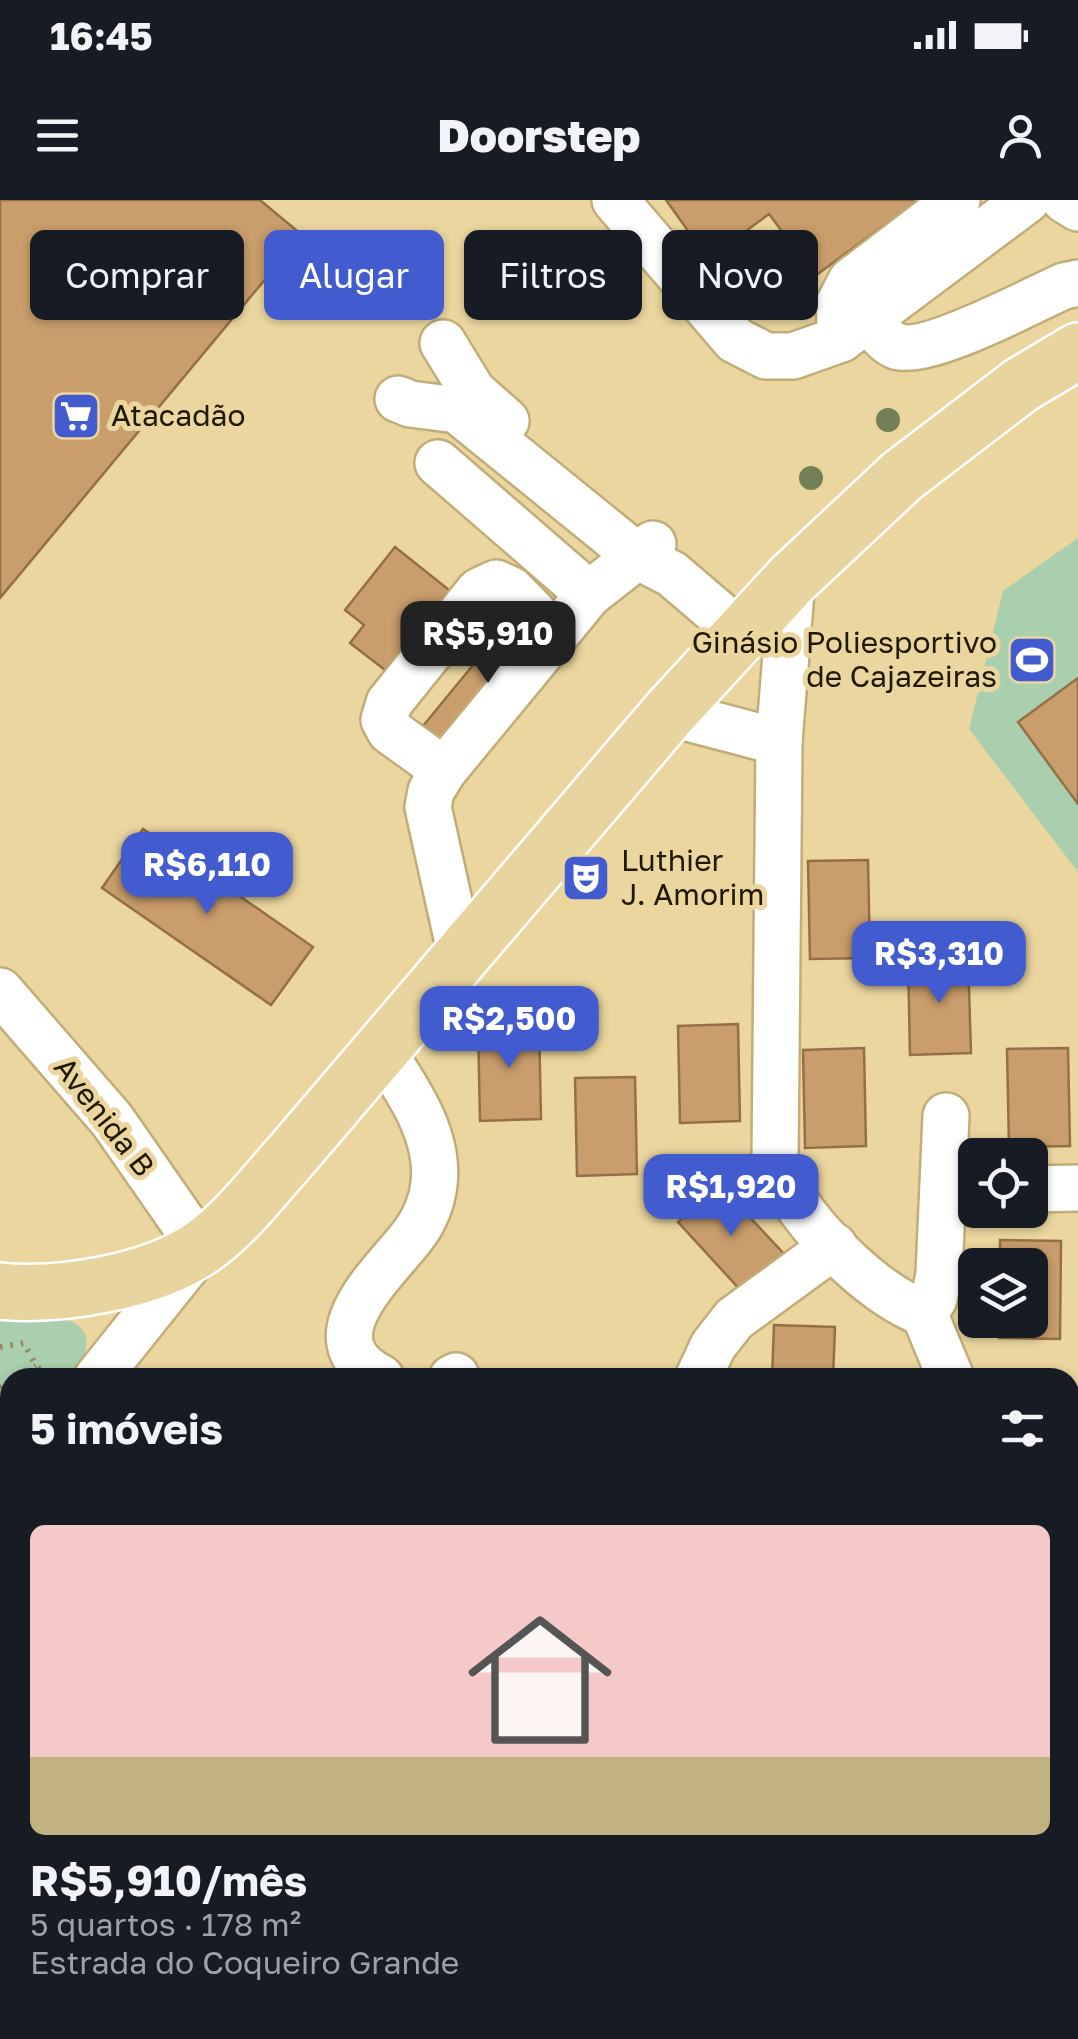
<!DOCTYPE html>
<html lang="pt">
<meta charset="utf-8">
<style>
body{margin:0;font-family:"Golos Text",sans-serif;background:#20242c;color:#f1f3f6;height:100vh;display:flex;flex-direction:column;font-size:38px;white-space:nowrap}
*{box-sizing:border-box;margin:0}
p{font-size:32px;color:#9ea1a6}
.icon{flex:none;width:55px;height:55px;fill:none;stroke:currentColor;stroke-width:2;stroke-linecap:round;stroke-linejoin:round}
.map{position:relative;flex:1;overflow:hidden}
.details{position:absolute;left:0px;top:1168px;width:1080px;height:672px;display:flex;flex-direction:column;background:#171b24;border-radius:30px 30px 0 0;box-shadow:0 2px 8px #0004}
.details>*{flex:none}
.top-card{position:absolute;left:30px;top:30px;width:1020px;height:90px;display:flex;gap:20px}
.fabs{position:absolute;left:958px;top:938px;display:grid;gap:20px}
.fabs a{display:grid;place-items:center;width:90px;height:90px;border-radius:15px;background:#171b24;box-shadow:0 2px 8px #0004;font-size:50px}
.price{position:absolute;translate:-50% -85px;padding:0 22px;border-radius:20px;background:#425ccf;color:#fff;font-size:32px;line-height:65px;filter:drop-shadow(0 2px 5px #0008)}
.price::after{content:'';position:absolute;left:50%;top:60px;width:30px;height:22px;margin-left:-15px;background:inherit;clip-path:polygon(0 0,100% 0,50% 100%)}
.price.current{background:#222;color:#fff}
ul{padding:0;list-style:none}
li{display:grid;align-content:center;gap:20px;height:530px;padding:0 30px}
li span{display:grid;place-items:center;height:310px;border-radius:15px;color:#555}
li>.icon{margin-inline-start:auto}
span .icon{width:180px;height:180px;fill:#fffc;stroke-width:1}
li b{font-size:42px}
h2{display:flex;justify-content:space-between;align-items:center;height:120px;padding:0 30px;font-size:42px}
.chip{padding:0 35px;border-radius:15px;background:#171b24;box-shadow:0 2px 8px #0004;font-size:35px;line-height:90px}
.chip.current{background:#425ccf;color:#fff}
.status{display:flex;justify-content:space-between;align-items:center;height:70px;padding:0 50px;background:#171b24;direction:ltr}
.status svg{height:28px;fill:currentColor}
header{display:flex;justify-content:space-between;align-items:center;height:130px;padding:0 30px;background:#171b24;font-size:45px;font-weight:800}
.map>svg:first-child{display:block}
.green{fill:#a9cfaf}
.building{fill:#c99d6c;stroke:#957046;stroke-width:2.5}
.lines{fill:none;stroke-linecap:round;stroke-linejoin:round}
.minor-casing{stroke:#c1ad78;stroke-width:50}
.major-casing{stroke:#fff;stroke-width:60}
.path{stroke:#96875e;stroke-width:6;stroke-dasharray:2.5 8;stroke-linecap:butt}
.minor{stroke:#fff;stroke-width:45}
.major{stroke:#e8d49e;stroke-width:55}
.tree{fill:#738057}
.labels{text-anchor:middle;stroke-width:10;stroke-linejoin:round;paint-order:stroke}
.poi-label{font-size:30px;fill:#1f1803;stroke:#ebd69f;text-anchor:start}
.street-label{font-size:30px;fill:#1f1803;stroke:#ebd69f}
</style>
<div class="status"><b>16:45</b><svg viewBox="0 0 49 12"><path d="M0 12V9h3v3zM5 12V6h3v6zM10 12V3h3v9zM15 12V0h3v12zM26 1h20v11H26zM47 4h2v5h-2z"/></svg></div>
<header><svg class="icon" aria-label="menu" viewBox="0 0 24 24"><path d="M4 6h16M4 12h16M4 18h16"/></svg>Doorstep<svg class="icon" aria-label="person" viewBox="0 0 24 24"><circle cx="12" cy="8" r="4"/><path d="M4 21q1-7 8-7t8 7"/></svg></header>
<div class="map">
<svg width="1078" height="1839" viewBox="0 0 1078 1839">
<rect width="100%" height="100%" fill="#ebd69f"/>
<g class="green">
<path d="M 1078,338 L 1078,672 L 969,529 L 1003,391 Z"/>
<path d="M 0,1114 C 44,1116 116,1109 74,1177 L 10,1178 L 10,1259 L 0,1274 Z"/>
<path d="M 0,1827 L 164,1835 L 164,1839 L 0,1839 Z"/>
</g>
<g class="building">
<path d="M 0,0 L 260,0 L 302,35 L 0,398 Z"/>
<path d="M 666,0 L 919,0 L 815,76 L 769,14 L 746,31 L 765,58 L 727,85 Z"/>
<path d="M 395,347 L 449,390 L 385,470 L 350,443 L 364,425 L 345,410 Z"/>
<path d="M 514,415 L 553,446 L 463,557 L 423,526 Z"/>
<path d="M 1078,478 L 1078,604 L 1018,522 Z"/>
<path d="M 143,629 L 313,747 L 271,805 L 102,688 Z"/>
<path d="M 868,660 L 870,758 L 810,759 L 808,661 Z"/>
<path d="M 968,756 L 971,853 L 910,855 L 908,758 Z"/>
<path d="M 539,822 L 541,919 L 480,921 L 478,823 Z"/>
<path d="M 738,824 L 740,921 L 680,923 L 678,826 Z"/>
<path d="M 864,848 L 866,946 L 805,948 L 803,850 Z"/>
<path d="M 1068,848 L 1070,946 L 1009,947 L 1007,849 Z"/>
<path d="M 635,877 L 637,974 L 577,976 L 575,878 Z"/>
<path d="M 719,984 L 785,1055 L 743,1093 L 678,1022 Z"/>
<path d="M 1000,1040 L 1061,1041 L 1060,1139 L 999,1138 L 999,1120 L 1030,1120 L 1030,1065 L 1000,1065 Z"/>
<path d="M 774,1125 L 835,1127 L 833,1178 L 772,1178 Z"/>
<rect x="1070" y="1200" width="8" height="97"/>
<rect x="1070" y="1366" width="8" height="98"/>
<path d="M 4,1396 L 10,1396 L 10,1493 L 5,1493 Z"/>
<path d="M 0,1548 L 10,1548 L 10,1645 L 1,1645 Z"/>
<rect x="353" y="1830" width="57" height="9"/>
<rect x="454" y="1830" width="56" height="9"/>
<rect x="548" y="1830" width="56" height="9"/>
</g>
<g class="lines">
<g class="minor-casing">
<g id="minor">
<path d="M 615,0 L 735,140 L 766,156 L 793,156 L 841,139 L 1027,0"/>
<path d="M 1065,0 L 1078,8"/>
<path d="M 867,119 C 876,128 885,142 896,146 C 927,157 1030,101 1064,86 L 1078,83"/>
<path d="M 841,139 L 839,104 L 851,81 L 957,0"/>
<path d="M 443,143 L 473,192 L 506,221"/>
<path d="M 398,199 L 410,204 L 457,210 L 637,356 L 672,374 L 741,433"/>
<path d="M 438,263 L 589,394"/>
<path d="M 792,379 L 779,542 L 775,960 C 780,972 785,985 791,995 C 818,1038 877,1096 924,1113 L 951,1178"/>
<path d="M 669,513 L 779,542"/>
<path d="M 444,570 L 390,531 L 384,520 L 389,503 L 479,391 L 496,383 L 511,390 L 554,434"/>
<path d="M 461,756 L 428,607 L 431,591 L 444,570 L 589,394 L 653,344"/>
<path d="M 0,791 L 112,920 L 201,1048 L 97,1178"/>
<path d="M 1030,989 L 1078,988"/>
<path d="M 924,1113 L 934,1099 L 939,1074 L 946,916"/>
<path d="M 381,1178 C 305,1139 386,1072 414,1034 C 425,1019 432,1002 434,984 C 440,934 406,888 381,849"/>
<path d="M 452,1178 L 456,1176"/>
<path d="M 698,1178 L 713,1146 L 734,1119 L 834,1046"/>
<path d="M 0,1298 L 10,1285"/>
<path d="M 0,1713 L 10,1713"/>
<path d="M 282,1830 L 287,1839"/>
<path d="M 1004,1839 L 1005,1830"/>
</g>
</g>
<g class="major-casing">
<path id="major" d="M 0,1091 C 59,1097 152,1082 202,1047 C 235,1024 262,988 289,958 L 669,513 L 792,379 L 902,276 L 1021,185 L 1078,151"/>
</g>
<g class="path">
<path d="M 0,1147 L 24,1143 L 36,1166 L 50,1178"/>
<path d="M 17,1178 L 36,1166"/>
<path d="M 0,1188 L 10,1182"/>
</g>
<use href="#minor" class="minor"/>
<use href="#major" class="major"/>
</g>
<g class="tree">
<circle cx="888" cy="220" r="12"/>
<circle cx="811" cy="278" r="12"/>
</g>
<defs>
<g id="supermarket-square" transform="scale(2.5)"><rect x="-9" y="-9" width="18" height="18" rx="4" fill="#425ccf" stroke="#ebd69f"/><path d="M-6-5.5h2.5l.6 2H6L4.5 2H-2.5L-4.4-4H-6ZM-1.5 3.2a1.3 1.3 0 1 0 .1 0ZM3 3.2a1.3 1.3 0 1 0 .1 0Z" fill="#fff"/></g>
<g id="stadium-square" transform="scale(2.5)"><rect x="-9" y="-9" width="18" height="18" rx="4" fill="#425ccf" stroke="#ebd69f"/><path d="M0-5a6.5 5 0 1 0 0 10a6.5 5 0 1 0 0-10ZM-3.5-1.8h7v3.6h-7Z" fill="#fff"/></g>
<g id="theatre-square" transform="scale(2.5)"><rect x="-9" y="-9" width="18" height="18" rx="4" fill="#425ccf" stroke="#ebd69f"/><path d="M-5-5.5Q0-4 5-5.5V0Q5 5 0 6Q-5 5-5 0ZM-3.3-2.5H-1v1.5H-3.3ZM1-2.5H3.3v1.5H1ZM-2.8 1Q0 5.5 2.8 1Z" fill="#fff"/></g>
</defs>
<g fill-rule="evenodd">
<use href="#supermarket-square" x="76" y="216"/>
<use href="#stadium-square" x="1032" y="460"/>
<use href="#theatre-square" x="586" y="678"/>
</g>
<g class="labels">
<g class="poi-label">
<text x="111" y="226">Atacadão</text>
<text x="997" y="453" text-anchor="end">Ginásio Poliesportivo<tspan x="997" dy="34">de Cajazeiras</tspan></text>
<text x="621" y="671">Luthier<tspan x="621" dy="34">J. Amorim</tspan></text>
</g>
<g class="street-label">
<text transform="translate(104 917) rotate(52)" y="10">Avenida B</text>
</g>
</g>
</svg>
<div class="fabs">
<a><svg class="icon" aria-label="locate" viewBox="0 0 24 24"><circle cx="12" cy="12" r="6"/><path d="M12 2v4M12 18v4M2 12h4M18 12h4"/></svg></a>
<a><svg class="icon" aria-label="layers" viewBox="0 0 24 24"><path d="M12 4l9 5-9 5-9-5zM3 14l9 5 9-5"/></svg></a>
</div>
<b class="price current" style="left:488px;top:486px">R$5,910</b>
<b class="price" style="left:207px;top:717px">R$6,110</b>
<b class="price" style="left:939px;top:806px">R$3,310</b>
<b class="price" style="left:509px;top:871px">R$2,500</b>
<b class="price" style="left:731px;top:1039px">R$1,920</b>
<div class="top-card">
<a class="chip">Comprar</a>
<a class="chip current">Alugar</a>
<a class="chip">Filtros</a>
<a class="chip">Novo</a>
</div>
<section class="details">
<h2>5 imóveis<svg class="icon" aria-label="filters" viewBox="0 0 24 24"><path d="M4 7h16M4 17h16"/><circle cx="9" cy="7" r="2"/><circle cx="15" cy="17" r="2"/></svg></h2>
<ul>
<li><span style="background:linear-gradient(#f6c9c9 75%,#c2b280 0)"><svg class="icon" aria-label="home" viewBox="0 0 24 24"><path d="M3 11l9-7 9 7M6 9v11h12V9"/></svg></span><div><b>R$5,910/mês</b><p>5 quartos · 178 m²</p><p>Estrada do Coqueiro Grande</p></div></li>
</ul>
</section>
</div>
